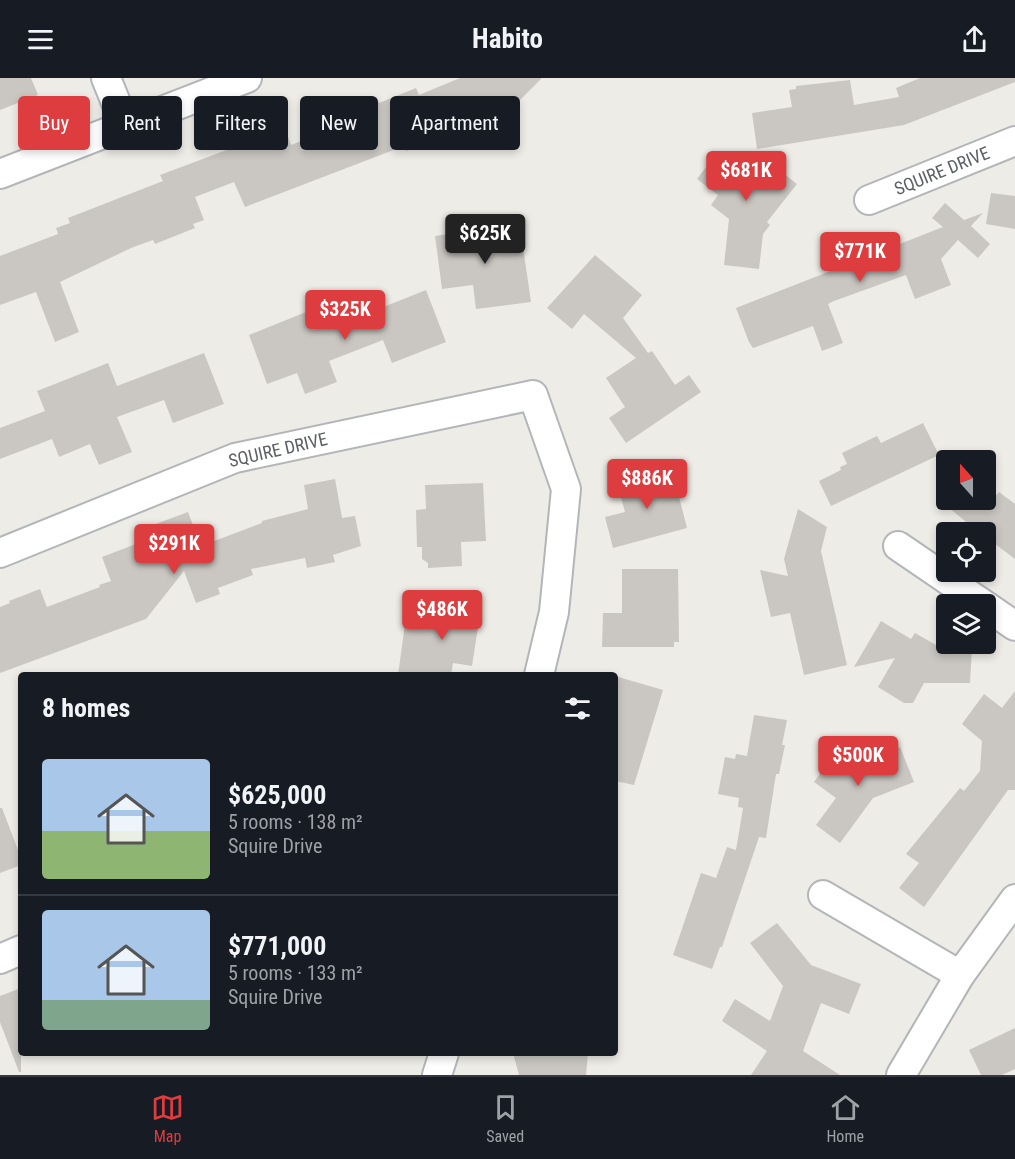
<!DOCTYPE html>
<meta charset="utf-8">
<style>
body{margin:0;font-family:"Roboto Condensed",sans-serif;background:#242831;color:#f1f3f6;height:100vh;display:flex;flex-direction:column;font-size:22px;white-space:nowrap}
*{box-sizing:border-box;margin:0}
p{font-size:20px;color:#9ea1a6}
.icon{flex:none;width:33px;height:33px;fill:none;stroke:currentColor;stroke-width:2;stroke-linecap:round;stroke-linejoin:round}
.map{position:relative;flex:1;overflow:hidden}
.drawer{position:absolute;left:18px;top:594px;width:600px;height:384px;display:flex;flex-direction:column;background:#171b24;border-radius:6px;box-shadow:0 3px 9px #0003}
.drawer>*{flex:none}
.hud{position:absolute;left:18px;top:18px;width:600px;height:54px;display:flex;gap:12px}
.needle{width:39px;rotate:339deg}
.buttons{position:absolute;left:936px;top:372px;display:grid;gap:12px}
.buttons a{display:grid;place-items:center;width:60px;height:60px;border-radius:6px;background:#171b24;box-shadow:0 3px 9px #0003;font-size:30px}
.price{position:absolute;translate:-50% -51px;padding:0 14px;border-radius:6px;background:#dd3d3f;color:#fff;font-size:20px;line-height:39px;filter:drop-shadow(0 2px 3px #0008)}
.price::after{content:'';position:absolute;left:50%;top:36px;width:18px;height:14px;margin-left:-9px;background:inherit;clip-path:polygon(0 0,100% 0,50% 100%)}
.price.current{background:#222;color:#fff}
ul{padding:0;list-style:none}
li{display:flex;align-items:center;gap:18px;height:150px;padding:0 24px}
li+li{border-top:2px solid #363941}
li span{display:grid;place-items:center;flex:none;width:168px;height:120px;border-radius:6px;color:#555}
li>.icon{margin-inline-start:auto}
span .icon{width:72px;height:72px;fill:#fffc;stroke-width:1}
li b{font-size:26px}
h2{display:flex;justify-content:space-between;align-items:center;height:72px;padding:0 24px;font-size:26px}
.chip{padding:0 21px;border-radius:6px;background:#171b24;box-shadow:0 3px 9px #0003;font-size:21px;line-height:54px}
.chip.current{background:#dd3d3f;color:#fff}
header{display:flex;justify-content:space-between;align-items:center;height:78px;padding:0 24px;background:#171b24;font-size:27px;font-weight:700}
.dock{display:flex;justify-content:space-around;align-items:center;height:84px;border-top:2px solid #363941;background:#171b24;font-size:16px;color:#9ea1a6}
.dock a{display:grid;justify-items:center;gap:3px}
.dock .current{color:#dd3d3f}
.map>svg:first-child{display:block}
.building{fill:#cac7c2}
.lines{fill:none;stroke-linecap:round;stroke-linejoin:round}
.street-casing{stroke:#b3b6b9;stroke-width:32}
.street{stroke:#fff;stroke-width:28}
.labels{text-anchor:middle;stroke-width:4.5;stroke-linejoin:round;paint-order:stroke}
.street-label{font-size:18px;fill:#5d6165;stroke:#fff}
</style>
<header><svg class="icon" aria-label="menu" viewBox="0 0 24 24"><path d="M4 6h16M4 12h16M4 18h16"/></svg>Habito<svg class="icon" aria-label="share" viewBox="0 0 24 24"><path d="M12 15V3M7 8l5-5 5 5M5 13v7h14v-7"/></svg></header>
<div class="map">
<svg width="1015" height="997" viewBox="0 0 1015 997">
<rect width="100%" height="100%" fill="#eeece6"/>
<g class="building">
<path d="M 0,0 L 31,0 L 38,17 L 0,32 Z"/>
<path d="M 460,0 L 542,0 L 484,58 L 477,51 L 429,71 L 426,65 L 406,73 L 404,68 L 245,129 L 234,104 L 195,119 L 204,142 L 193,146 L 195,150 L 155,166 L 153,162 L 131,170 L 60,204 L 79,254 L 55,264 L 36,214 L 0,227 L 0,178 L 58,156 L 56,150 L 70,145 L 68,140 L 163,103 L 160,97 L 285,50 L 291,67 L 332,51 L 330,46 L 353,37 L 350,30 L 377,20 L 379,25 L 416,10 L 419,17 Z"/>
<path d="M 920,0 L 1015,0 L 1015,4 L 904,47 L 757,71 L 752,35 L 792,29 L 789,12 L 796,11 L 796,8 L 850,2 L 854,27 L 899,19 L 896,10 Z"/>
<path d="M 718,73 L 770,85 L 797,106 L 767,144 L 770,147 L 763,156 L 759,191 L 724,187 L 729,141 L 711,127 L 718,117 L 697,101 Z"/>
<path d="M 991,115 L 1015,118 L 1015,151 L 986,146 Z"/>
<path d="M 945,125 L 964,142 L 983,135 L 971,148 L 990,166 L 978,180 L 958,162 L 941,181 L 951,207 L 915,221 L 906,197 L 834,223 L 828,226 L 843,265 L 822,273 L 813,248 L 753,270 L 749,264 L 736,230 L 943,149 L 932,140 Z"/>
<path d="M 510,143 L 513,170 L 523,169 L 531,224 L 476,231 L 473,207 L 442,211 L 435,158 L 469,153 L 468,148 Z"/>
<path d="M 595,177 L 642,217 L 623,240 L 648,275 L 652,273 L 675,307 L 689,297 L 701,314 L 626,365 L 609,340 L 625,329 L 606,300 L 636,280 L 584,236 L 572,251 L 547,230 Z"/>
<path d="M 426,212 L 446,264 L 392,285 L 383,262 L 329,283 L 337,304 L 305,316 L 297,295 L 267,306 L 249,257 L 306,234 L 313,252 L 330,245 L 331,250 Z"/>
<path d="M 204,275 L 224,326 L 173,345 L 164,322 L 117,339 L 132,374 L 99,387 L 90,366 L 59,379 L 52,361 L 0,381 L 0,350 L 45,333 L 37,313 L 108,285 L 117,308 Z"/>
<path d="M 923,345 L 939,377 L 831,428 L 819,403 L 841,392 L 840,389 L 847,386 L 842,375 L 877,358 L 881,365 Z"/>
<path d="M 669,392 L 673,408 L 676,407 L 687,450 L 613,470 L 605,439 L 625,434 L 617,405 Z"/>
<path d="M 335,401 L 342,440 L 355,438 L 361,468 L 333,477 L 335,484 L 307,490 L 305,480 L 251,491 L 253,497 L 218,510 L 220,516 L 196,525 L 184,493 L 146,541 L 0,595 L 0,529 L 10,525 L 9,523 L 40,511 L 47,529 L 100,509 L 99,507 L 111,503 L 102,479 L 157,458 L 153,447 L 188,434 L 201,468 L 262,445 L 262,443 L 308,431 L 304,407 Z"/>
<path d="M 483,405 L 486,463 L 461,464 L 462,488 L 428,490 L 428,485 L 422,481 L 422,469 L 417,469 L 416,432 L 426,431 L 425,407 Z"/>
<path d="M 946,405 L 946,422 L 986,422 L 986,414 L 994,420 L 999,414 L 1015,426 L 1015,481 L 986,459 L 986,454 L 977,453 L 936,419 Z"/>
<path d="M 798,431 L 827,449 L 821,473 L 847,587 L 804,597 L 790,535 L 771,539 L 760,492 L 788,498 L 784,481 Z"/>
<path d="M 622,491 L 678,491 L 679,564 L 674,564 L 674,569 L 602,569 L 603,535 L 622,535 Z"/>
<path d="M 448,518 L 482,523 L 472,588 L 453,585 L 451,597 L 398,597 L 405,546 L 441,552 Z"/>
<path d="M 881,543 L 911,561 L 915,555 L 950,575 L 954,569 L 972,570 L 970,605 L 924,605 L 913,625 L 904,625 L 878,609 L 895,580 L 854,589 Z"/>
<path d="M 615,598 L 663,612 L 634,707 L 615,703 Z"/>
<path d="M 1015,613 L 1015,712 L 1008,712 L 924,829 L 899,810 L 919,785 L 906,776 L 960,710 L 964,713 L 980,693 L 982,663 L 962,646 L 984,616 L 1002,630 Z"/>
<path d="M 754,637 L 787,642 L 782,667 L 785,667 L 779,696 L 776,696 L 766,760 L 759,759 L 722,869 L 720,869 L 712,891 L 673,877 L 701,795 L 716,800 L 727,769 L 736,772 L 743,730 L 738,729 L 739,720 L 718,716 L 725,679 L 735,681 L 736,676 L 747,678 Z"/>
<path d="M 900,669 L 914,704 L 873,720 L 840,765 L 816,747 L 836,720 L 814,704 L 838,671 L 859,686 Z"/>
<path d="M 0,730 L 2,730 L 21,780 L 21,787 L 0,795 Z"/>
<path d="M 777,845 L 811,887 L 861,906 L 849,936 L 821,925 L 803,973 L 840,997 L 751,997 L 767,973 L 722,943 L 735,921 L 770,943 L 783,908 L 750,865 Z"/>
<path d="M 21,910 L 21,994 L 19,994 L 0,944 L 0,918 Z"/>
<path d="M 1015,950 L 1015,991 L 1002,997 L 981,997 L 969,972 Z"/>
<path d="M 513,975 L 588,975 L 586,997 L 519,997 Z"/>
</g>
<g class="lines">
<g class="street-casing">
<g id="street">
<path d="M 106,0 L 125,47"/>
<path d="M 0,96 L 247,0"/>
<path d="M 869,122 L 1015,63"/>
<path d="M 898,468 L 983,526"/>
<path d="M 0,475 L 235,380 L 533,317 L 566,411 L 554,534 L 539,597"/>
<path d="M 986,528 L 1015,548"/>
<path d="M 823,817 L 960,897"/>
<path d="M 0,881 L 21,872"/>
<path d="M 437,997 L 444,975"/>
<path d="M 901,997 L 960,897 L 1015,821"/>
</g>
</g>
<use href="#street" class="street"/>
</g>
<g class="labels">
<g class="street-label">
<text transform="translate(942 93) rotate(-22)" y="6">SQUIRE DRIVE</text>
<text transform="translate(278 372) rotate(-13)" y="6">SQUIRE DRIVE</text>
</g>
</g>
</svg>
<div class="buttons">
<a><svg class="needle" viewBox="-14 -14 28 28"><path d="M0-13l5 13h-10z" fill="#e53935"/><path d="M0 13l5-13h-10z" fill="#9ea1a6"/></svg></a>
<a><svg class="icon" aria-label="locate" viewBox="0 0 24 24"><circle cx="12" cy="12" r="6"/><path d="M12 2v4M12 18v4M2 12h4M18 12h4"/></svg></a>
<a><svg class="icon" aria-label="layers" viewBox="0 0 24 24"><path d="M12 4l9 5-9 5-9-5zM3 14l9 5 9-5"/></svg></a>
</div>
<b class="price" style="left:746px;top:124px">$681K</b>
<b class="price current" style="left:485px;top:187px">$625K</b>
<b class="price" style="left:860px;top:205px">$771K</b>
<b class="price" style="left:345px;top:263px">$325K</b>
<b class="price" style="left:647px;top:432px">$886K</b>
<b class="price" style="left:174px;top:497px">$291K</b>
<b class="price" style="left:442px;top:563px">$486K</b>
<b class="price" style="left:858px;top:709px">$500K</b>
<div class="hud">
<a class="chip current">Buy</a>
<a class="chip">Rent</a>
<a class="chip">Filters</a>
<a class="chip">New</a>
<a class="chip">Apartment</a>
</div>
<section class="drawer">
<h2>8 homes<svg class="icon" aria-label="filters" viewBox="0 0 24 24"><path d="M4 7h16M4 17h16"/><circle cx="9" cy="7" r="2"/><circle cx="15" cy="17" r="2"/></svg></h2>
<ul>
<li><span style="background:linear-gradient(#a9c7e8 60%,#8fb573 0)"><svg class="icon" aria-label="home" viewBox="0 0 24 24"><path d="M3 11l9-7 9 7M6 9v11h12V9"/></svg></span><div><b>$625,000</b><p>5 rooms · 138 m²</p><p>Squire Drive</p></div></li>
<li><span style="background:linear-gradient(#a9c7e8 75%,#7fa58c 0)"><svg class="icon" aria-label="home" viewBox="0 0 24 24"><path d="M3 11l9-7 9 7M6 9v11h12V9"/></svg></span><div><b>$771,000</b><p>5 rooms · 133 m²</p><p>Squire Drive</p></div></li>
</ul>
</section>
</div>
<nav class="dock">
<a class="current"><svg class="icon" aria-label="map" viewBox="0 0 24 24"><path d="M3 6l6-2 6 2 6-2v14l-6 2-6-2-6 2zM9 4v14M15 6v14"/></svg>Map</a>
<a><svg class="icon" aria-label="saved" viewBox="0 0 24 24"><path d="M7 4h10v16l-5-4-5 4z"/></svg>Saved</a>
<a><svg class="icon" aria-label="home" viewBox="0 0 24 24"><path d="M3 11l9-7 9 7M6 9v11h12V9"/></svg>Home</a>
</nav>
